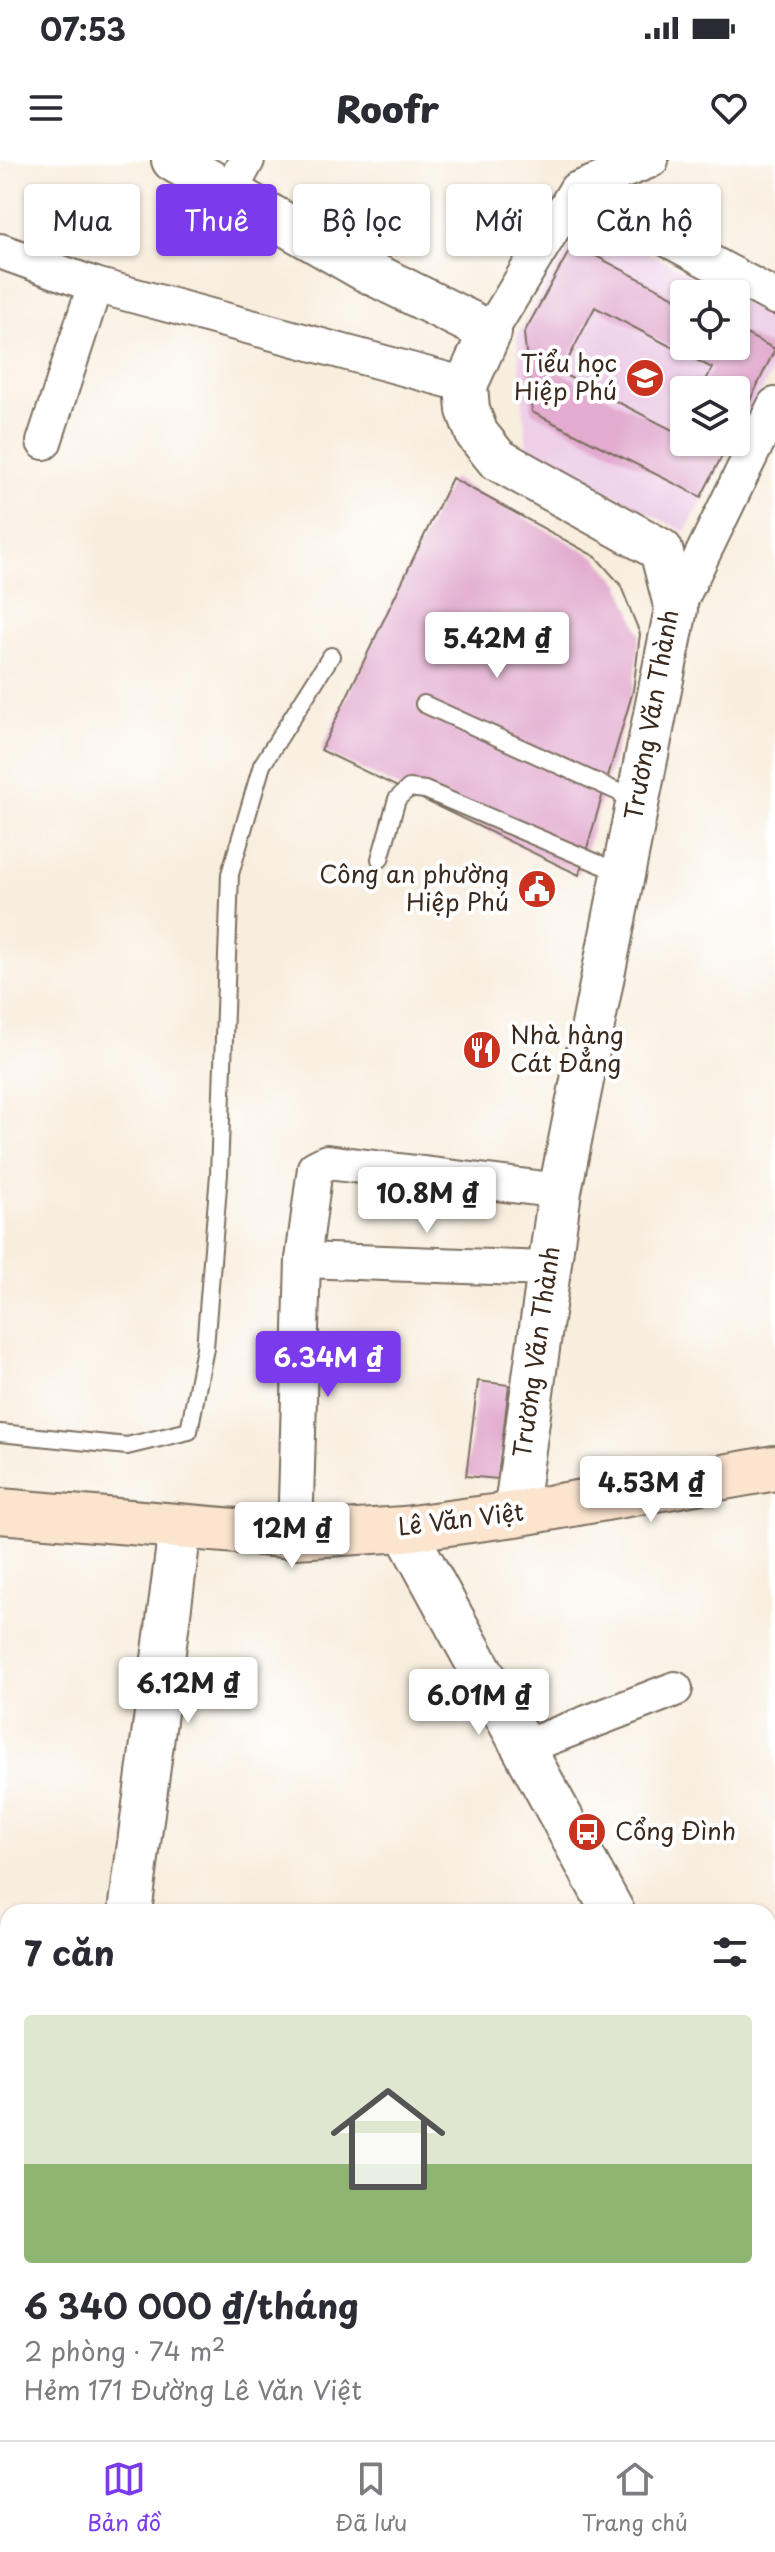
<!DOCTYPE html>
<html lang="vi">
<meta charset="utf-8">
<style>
body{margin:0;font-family:"Playpen Sans",sans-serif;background:#f2f2f3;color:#2b2b33;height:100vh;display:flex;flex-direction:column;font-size:30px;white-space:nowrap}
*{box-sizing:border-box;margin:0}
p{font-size:26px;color:#7c7c81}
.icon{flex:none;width:44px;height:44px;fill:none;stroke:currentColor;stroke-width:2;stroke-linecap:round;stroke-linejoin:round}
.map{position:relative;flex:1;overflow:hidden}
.side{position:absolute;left:0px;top:1744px;width:776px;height:536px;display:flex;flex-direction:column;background:#fff;border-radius:24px 24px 0 0;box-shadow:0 2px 6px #0004}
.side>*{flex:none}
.guide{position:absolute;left:24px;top:24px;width:728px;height:72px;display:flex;gap:16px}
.controls{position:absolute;left:670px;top:120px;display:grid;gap:16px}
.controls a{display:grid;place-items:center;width:80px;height:80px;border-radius:8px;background:#fff;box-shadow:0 2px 6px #0004;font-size:40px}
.price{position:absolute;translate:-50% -68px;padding:0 18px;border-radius:8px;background:#fff;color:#222;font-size:26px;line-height:52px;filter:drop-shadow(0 2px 4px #0008)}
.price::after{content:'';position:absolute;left:50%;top:48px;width:24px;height:18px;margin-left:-12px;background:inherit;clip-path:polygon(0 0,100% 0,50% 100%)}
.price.on{background:#7c3aed;color:#fff}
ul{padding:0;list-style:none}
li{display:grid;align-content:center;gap:16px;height:424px;padding:0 24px}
li span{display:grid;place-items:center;height:248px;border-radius:8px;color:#555}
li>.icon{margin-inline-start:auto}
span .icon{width:144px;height:144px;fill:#fffc;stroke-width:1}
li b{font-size:34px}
h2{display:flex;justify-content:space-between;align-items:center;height:96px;padding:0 24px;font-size:34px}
.pill{padding:0 28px;border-radius:8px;background:#fff;box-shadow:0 2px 6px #0004;font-size:28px;line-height:72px}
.pill.on{background:#7c3aed;color:#fff}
.status{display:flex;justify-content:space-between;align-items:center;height:56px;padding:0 40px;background:#fff;direction:ltr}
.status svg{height:22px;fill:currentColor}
header{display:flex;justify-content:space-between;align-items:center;height:104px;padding:0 24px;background:#fff;font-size:36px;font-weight:800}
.tabs{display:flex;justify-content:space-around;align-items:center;height:112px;border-top:2px solid #e1e1e2;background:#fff;font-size:22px;color:#7c7c81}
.tabs a{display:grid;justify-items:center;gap:4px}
.tabs .on{color:#7c3aed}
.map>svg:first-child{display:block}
.built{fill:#eed0e8}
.building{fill:#e2abcf}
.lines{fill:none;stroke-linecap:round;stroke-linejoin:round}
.service-casing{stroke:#7d6f61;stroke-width:20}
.minor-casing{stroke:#7d6f61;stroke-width:38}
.tertiary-casing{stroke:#7d6f61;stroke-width:46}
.secondary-casing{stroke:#7d6f61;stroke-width:48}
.service{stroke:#fff;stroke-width:16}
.minor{stroke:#fff;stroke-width:34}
.tertiary{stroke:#fff;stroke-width:42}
.secondary{stroke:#fce5cf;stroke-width:44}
.labels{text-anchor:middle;stroke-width:8;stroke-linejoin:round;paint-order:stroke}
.poi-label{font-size:24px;fill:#3b2a1e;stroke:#fff;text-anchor:end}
.street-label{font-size:24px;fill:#3b2a1e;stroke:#fff}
</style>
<div class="status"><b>07:53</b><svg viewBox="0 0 49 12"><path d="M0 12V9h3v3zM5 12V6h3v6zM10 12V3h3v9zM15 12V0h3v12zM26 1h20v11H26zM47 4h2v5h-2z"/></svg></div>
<header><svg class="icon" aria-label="menu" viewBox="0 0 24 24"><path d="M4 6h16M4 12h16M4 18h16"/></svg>Roofr<svg class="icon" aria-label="heart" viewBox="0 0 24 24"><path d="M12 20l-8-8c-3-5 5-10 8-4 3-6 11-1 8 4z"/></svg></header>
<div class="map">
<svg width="775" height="2280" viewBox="0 0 775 2280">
<rect width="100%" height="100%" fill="#fff"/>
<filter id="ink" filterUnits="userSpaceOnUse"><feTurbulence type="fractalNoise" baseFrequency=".0125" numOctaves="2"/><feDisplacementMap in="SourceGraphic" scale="16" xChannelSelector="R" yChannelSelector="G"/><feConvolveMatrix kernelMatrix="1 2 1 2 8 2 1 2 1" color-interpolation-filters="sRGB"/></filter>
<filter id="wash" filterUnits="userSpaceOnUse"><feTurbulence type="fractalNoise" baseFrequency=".006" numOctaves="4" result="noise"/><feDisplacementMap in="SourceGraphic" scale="32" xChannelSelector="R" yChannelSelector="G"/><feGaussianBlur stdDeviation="1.8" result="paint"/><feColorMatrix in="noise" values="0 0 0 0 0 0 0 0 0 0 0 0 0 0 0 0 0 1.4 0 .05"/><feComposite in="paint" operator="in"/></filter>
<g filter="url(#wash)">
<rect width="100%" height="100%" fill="#f8eede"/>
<path class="built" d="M 583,60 L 729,134 L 684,134 L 684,186 L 736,186 L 736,138 L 775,157 L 775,206 L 736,278 L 736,230 L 684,230 L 684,282 L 734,282 L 685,372 L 527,289 L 517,175 Z"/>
<g id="blocks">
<g class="building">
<path d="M 573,84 L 684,142 L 684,186 L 736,186 L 736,169 L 775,189 L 736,269 L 736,230 L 701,230 L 712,208 L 595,147 L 561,213 L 678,273 L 684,262 L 684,282 L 729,282 L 701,337 L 532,252 L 524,173 Z"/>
<path d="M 452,318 L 596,397 L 620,424 L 640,474 L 633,531 L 579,715 L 321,590 Z"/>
<path d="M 478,1221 L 509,1225 L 498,1319 L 466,1316 Z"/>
</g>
</g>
</g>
<g filter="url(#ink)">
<use href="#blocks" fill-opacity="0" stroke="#7d6f61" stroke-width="2"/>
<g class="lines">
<g class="service-casing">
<g id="service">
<path d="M 424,544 L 636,640"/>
<path d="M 380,699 L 397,639 L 409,628 L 425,630 L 621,713"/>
<path d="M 0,1273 L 127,1286 L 189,1271 L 205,1188 L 219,1014 L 230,714 L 262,605 L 331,496"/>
<path d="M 768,1890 L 775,1902"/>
<path d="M 768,1987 L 775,1983"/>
<path d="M 768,2119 L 775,2116"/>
<path d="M 284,2272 L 293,2280"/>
<path d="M 612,2280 L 619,2272"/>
</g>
</g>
<g class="minor-casing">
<g id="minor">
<path d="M 576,30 L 775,137"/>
<path d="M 229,33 L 247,0"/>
<path d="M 0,91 L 95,125 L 466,225"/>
<path d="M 490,172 L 576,30 L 651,0"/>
<path d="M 44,282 L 95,125"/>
<path d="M 676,449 L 775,245"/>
<path d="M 303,1100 L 548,1109"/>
<path d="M 295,1376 L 303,1100 L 315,1008 L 327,1002 L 560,1031"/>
<path d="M 522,1588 L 675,1529"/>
</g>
</g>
<g class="tertiary-casing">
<g id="tertiary">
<path d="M 173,0 L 365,110 L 490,172 L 466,225 L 468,250 L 477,274 L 497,299 L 661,390 L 676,449 L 560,1031 L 515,1354"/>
<path d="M 404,1369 L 613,1752"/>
<path d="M 130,1752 L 180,1369"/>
<path d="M 768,2033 L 775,2045"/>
<path d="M 54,2280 L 55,2272"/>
</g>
</g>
<g class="secondary-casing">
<path id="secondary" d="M 0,1351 L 295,1376 L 404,1369 L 515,1354 L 775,1308"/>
</g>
<use href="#service" class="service"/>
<use href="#minor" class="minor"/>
<use href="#tertiary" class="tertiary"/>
<use href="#secondary" class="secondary"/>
</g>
</g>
<defs>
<g id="school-disc" transform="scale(2)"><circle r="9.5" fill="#c8321e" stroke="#fff"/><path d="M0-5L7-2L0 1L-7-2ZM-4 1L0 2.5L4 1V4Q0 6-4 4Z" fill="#fff"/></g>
<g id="civic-disc" transform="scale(2)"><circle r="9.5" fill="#c8321e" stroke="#fff"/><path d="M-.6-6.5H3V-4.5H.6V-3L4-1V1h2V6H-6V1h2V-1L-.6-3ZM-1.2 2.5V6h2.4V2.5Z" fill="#fff"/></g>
<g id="restaurant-disc" transform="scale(2)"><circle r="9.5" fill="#c8321e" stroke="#fff"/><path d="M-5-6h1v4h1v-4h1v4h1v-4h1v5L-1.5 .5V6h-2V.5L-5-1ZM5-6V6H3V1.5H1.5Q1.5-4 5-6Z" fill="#fff"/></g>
<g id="bus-disc" transform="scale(2)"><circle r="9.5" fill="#c8321e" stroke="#fff"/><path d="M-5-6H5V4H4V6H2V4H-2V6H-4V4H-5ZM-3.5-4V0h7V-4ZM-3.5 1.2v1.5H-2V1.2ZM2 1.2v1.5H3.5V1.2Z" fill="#fff"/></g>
</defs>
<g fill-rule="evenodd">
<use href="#school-disc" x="645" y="218"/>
<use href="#civic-disc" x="537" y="729"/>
<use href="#restaurant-disc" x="482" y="890"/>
<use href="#bus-disc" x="587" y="1672"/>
</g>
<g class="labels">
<g class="poi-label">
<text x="617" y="212">Tiểu học<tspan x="617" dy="28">Hiệp Phú</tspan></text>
<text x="509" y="723">Công an phường<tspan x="509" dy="28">Hiệp Phú</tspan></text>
<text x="510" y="884" text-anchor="start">Nhà hàng<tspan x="510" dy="28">Cát Đẳng</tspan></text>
<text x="615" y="1680" text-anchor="start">Cổng Đình</text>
</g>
<g class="street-label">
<text transform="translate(652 555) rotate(-80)" y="8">Trương Văn Thành</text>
<text transform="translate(537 1192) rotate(-82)" y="8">Trương Văn Thành</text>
<text transform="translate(461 1360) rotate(-7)" y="8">Lê Văn Việt</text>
</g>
</g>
</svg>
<div class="controls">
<a><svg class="icon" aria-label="locate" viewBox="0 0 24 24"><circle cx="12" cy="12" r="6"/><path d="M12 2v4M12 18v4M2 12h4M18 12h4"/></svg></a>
<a><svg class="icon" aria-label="layers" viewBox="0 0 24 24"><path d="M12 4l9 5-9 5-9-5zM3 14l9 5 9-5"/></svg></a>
</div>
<b class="price" style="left:497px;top:520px">5.42M ₫</b>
<b class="price" style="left:427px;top:1075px">10.8M ₫</b>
<b class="price on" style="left:328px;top:1239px">6.34M ₫</b>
<b class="price" style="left:651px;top:1364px">4.53M ₫</b>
<b class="price" style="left:292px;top:1410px">12M ₫</b>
<b class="price" style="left:188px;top:1565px">6.12M ₫</b>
<b class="price" style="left:479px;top:1577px">6.01M ₫</b>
<div class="guide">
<a class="pill">Mua</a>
<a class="pill on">Thuê</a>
<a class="pill">Bộ lọc</a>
<a class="pill">Mới</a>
<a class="pill">Căn hộ</a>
</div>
<section class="side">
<h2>7 căn<svg class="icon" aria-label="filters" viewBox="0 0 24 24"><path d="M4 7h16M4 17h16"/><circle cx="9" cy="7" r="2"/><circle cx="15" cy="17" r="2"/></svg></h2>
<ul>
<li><span style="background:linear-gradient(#dfe7d0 60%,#8fb573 0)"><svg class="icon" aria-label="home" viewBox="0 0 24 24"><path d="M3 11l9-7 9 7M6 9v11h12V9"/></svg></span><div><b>6 340 000 ₫/tháng</b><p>2 phòng · 74 m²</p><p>Hẻm 171 Đường Lê Văn Việt</p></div></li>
</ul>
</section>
</div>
<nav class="tabs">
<a class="on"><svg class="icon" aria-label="map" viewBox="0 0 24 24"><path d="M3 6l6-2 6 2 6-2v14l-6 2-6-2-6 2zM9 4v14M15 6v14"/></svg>Bản đồ</a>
<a><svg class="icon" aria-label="saved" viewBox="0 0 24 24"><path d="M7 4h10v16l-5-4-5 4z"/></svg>Đã lưu</a>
<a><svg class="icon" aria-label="home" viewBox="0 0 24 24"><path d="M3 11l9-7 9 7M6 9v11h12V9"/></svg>Trang chủ</a>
</nav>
